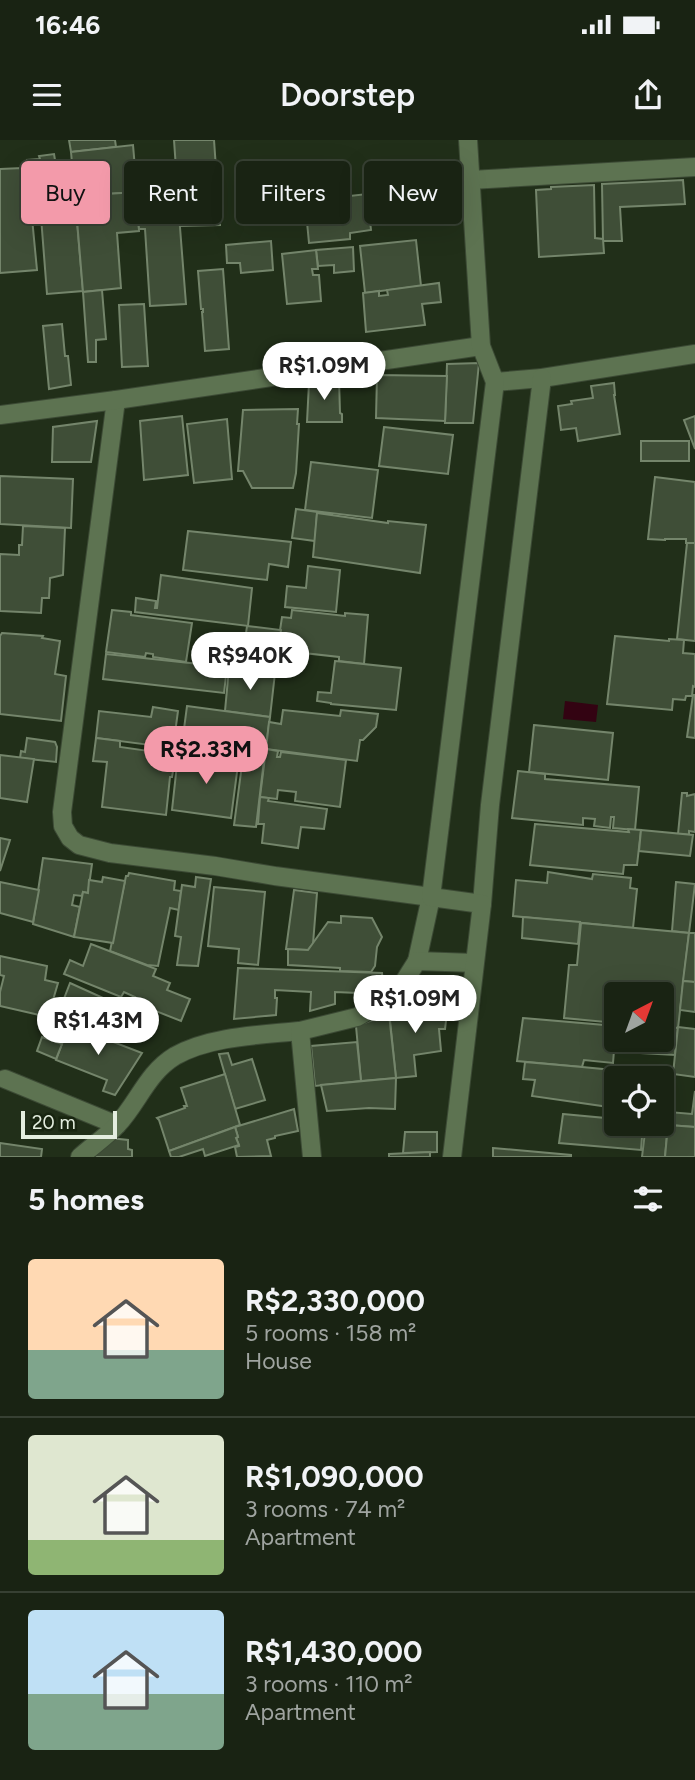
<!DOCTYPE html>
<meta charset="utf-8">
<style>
body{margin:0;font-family:Figtree,sans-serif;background:#222b1c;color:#f1f3f6;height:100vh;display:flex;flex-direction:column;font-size:26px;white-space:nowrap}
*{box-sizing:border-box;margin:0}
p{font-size:23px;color:#9fa4a0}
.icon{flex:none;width:38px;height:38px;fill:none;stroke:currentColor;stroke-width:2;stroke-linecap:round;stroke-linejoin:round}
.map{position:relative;height:1017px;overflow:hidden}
.side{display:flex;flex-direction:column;background:#192313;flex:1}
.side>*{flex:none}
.hud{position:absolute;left:21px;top:21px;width:654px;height:63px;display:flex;gap:14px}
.needle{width:46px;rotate:41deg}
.controls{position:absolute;left:604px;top:842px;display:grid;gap:14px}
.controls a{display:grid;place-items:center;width:70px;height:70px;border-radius:7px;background:#192313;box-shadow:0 7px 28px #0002,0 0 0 2px #374033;font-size:35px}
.scale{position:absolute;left:21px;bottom:18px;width:96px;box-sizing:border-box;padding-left:7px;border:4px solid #e4eedf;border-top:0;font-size:19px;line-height:24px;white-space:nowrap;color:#e4eedf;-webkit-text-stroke:5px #182510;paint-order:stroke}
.price{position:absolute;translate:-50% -60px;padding:0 16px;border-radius:24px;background:#fff;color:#222;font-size:23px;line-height:46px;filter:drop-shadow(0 2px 4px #0008)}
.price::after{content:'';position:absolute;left:50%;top:42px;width:21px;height:16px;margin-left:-10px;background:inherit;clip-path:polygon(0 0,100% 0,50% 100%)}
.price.current{background:#f39aaa;color:#111}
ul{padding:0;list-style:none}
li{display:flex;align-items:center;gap:21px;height:175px;padding:0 28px}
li+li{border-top:2px solid #374033}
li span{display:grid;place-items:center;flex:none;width:196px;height:140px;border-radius:7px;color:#555}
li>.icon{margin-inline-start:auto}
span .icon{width:84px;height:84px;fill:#fffc;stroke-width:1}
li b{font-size:30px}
h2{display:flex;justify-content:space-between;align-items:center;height:84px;padding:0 28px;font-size:30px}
.tag{padding:0 24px;border-radius:7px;background:#192313;box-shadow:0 7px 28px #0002,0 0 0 2px #374033;font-size:24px;line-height:63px}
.tag.current{background:#f39aaa;color:#111}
.status{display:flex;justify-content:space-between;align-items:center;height:49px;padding:0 35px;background:#192313;direction:ltr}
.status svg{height:19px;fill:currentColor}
header{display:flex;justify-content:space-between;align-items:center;height:91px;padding:0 28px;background:#192313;font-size:32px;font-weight:600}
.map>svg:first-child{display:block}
.water{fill:#330312}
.building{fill:#3f4e37;stroke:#74856b;stroke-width:2}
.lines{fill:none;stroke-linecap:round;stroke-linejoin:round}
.street-casing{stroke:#3c4a35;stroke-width:20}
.street{stroke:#5d7351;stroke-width:18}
</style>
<div class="status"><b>16:46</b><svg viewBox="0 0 49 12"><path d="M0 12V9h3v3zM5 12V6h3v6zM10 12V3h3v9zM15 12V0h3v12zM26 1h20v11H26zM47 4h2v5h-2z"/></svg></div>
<header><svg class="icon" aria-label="menu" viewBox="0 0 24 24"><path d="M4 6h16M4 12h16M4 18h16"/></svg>Doorstep<svg class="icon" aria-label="share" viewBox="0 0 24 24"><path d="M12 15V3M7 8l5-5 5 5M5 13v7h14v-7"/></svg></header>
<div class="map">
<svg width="695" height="1017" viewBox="0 0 695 1017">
<rect width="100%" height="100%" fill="#212f19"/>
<path class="water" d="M 565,561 L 598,565 L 596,582 L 563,579 Z"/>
<g class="building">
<path d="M 69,0 L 115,0 L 116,7 L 71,12 Z"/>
<path d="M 174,0 L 214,0 L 220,85 L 180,86 Z"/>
<path d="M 133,5 L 137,52 L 75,56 L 71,12 Z"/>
<path d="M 54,14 L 56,26 L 54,26 L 55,36 L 50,36 L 48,31 L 28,35 L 27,20 L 40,19 L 39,16 Z"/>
<path d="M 22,28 L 24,78 L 32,78 L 37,130 L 0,133 L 0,29 Z"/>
<path d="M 683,40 L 685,64 L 620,67 L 622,101 L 603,101 L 602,44 Z"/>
<path d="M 594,45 L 595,98 L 603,99 L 604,113 L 539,117 L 536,50 L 551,49 L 551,47 Z"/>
<path d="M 74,47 L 83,151 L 47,154 L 39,51 Z"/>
<path d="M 137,52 L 139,91 L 117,93 L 121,148 L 83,152 L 75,56 Z"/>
<path d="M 367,54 L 371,90 L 350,93 L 350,99 L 309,103 L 305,61 Z"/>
<path d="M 178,62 L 186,164 L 150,166 L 145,89 L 139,89 L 137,64 Z"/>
<path d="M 416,100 L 421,146 L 365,153 L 360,106 Z"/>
<path d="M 271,101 L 273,130 L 241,133 L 240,123 L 227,123 L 226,105 Z"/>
<path d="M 353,107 L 354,131 L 334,133 L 334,125 L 318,126 L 316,110 Z"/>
<path d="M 316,110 L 318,129 L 312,129 L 313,135 L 319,135 L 321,161 L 287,164 L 282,114 Z"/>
<path d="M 223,129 L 229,209 L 205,211 L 202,172 L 203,172 L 203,169 L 201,169 L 198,131 Z"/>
<path d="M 439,143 L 441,162 L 422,164 L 425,185 L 366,192 L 363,153 L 379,151 L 379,156 L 388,155 L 387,150 Z"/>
<path d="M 102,150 L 106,199 L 96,200 L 96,222 L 88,222 L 83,152 Z"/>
<path d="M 144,164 L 148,226 L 122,227 L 119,165 Z"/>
<path d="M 62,184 L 65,216 L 68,216 L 71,245 L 49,249 L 43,186 Z"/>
<path d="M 479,223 L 473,283 L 445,283 L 447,224 Z"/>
<path d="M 377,235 L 447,236 L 445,281 L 376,278 Z"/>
<path d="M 339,239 L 340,273 L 342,274 L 342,282 L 307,282 L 309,243 Z"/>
<path d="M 614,243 L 615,255 L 614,255 L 620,294 L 578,301 L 576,288 L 561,290 L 558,266 L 572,264 L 571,261 L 593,258 L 591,246 Z"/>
<path d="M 298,269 L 297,284 L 299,284 L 296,333 L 293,348 L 252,348 L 243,331 L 238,331 L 243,270 Z"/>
<path d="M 182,276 L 188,335 L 144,340 L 140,281 Z"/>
<path d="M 695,276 L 695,309 L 684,280 Z"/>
<path d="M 227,279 L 232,339 L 194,343 L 187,284 Z"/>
<path d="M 97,281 L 91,322 L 52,322 L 53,287 Z"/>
<path d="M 384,287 L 453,295 L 448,334 L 379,326 Z"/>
<rect x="641" y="301" width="48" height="20"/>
<path d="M 311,322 L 378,330 L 372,378 L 305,370 Z"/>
<path d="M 0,336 L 73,339 L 71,388 L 0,384 Z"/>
<path d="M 655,337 L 695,342 L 695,403 L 686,403 L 686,399 L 665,399 L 665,400 L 648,399 Z"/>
<path d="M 296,369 L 332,374 L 332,376 L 317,373 L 315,401 L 292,398 Z"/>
<path d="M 317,373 L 388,383 L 388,381 L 426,385 L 420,433 L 313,417 Z"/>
<path d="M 23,386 L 65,388 L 63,435 L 50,438 L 49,458 L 42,458 L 41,473 L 0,471 L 0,414 L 19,415 L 19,405 L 22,405 Z"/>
<path d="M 188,391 L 291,402 L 288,427 L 269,424 L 267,440 L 183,430 Z"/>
<path d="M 687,403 L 695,403 L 695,501 L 677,499 Z"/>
<path d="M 308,426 L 340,430 L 336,472 L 285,467 L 287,446 L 306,448 Z"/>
<path d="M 161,435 L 252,448 L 248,486 L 135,472 L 136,458 L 156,461 L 155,468 L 157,468 Z"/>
<path d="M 112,470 L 131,472 L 131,475 L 192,483 L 186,522 L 153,517 L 153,514 L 146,513 L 145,517 L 106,512 Z"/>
<path d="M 292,470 L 345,476 L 345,473 L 368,475 L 364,524 L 339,521 L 339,517 L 277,510 L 282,477 L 291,478 Z"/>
<path d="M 247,486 L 281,490 L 277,517 L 273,516 L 271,533 L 241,529 Z"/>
<path d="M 2,493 L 43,496 L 42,498 L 60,501 L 55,534 L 66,536 L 61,581 L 0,574 L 0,496 Z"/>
<path d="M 615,496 L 669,501 L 669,499 L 684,500 L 683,513 L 695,514 L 695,547 L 693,546 L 692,556 L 686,556 L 685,560 L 673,559 L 672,570 L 607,564 Z"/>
<path d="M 106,514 L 227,527 L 224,553 L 103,539 Z"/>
<path d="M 335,521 L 401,528 L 396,570 L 331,564 L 331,563 L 317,561 L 318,552 L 331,553 Z"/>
<path d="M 229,528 L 275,533 L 270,577 L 225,571 Z"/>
<path d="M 693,555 L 695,555 L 695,598 L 687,597 Z"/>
<path d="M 187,566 L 270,577 L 265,614 L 182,604 Z"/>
<path d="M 153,567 L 178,571 L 173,608 L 96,598 L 99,571 L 151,577 Z"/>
<path d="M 283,570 L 340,576 L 341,570 L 378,574 L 376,587 L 363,600 L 360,600 L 357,621 L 266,609 L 269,582 L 281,584 Z"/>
<path d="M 534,585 L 613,593 L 608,640 L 529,632 Z"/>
<path d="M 27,598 L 55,602 L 57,607 L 56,622 L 20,618 L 21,611 L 25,612 Z"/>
<path d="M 96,598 L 120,601 L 120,607 L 170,614 L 169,619 L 175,620 L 172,637 L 170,637 L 166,675 L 102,667 L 107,622 L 93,621 Z"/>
<path d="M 266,609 L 278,611 L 277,617 L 280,617 L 281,612 L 346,620 L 340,667 L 295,661 L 296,652 L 278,650 L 277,659 L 260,657 Z"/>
<path d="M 0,615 L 34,619 L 27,662 L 0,658 Z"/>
<path d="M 178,615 L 224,621 L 225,615 L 239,617 L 231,678 L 172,670 Z"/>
<path d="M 243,617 L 264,620 L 256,687 L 234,685 Z"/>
<path d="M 518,631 L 545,634 L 545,639 L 639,647 L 635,690 L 613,688 L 614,677 L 611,677 L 610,688 L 594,686 L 595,679 L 583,678 L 583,685 L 512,678 Z"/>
<path d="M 682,653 L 687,653 L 687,656 L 695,654 L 695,692 L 689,691 L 689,695 L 678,694 Z"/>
<path d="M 260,657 L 269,658 L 268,661 L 327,669 L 324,689 L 301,687 L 298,708 L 262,703 L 264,684 L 258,684 Z"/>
<path d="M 535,684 L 629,692 L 628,689 L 641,690 L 637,725 L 624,725 L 623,734 L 530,725 Z"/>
<path d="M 641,690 L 693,695 L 690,716 L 639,711 Z"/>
<path d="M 0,698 L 10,700 L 0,731 Z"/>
<path d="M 43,718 L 92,724 L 88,753 L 83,752 L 82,756 L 74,755 L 72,765 L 80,767 L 74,797 L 33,784 Z"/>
<path d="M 548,732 L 592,739 L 593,734 L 631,738 L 630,748 L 637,749 L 633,788 L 513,776 L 516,740 L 547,743 Z"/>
<path d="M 129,733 L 175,741 L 174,750 L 181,751 L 179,770 L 170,768 L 158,826 L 147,825 L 110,811 L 126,736 L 128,736 Z"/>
<path d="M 103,737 L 125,741 L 113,803 L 74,797 L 83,752 L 88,753 L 89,740 L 102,742 Z"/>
<path d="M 196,737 L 211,739 L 198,826 L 177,825 L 181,797 L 175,796 L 182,745 L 195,747 Z"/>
<path d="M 0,742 L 39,750 L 33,782 L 0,773 Z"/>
<path d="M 676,742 L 695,744 L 689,793 L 672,791 Z"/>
<path d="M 214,747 L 265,752 L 258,825 L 238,823 L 239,809 L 208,806 Z"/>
<path d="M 294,750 L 317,753 L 313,804 L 308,810 L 286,809 Z"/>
<path d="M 341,776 L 372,778 L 382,797 L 377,807 L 375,826 L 371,832 L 340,831 L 340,828 L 288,825 L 288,809 L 308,810 L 328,782 L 341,783 Z"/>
<path d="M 523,777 L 580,782 L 578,804 L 522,798 Z"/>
<path d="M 581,783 L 689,793 L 678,888 L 662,887 L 662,854 L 616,854 L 616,883 L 564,878 L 569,825 L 577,825 Z"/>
<path d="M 689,793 L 695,793 L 695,842 L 683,841 Z"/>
<path d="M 91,804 L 156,829 L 153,836 L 170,843 L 167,850 L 190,859 L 181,881 L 133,862 L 135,857 L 124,852 L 121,857 L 64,834 L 70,820 L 83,826 Z"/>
<path d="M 0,816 L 47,826 L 45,840 L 58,843 L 48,877 L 0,866 L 0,852 L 4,836 L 0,835 Z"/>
<path d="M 238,828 L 382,833 L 383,843 L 358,854 L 358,853 L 335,852 L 335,864 L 310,871 L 311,852 L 275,850 L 275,858 L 277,858 L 276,875 L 234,879 Z"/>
<path d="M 683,841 L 695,842 L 695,872 L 680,870 Z"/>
<path d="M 70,843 L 112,862 L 106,876 L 109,878 L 101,898 L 49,878 L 53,867 L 60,869 Z"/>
<path d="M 418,863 L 419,868 L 448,865 L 445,889 L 439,889 L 441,911 L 414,915 L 416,936 L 396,938 L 389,871 Z"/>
<path d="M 389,874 L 396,938 L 361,941 L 356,886 Z"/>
<path d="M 523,878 L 616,886 L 613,923 L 584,920 L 582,927 L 517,921 Z"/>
<path d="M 69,885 L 142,913 L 115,955 L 103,951 L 107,940 L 56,920 Z"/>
<path d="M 662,887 L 678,888 L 675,915 L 623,912 L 624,900 L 662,900 Z"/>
<path d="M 678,887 L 695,889 L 695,937 L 673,934 Z"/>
<path d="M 42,897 L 62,904 L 56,919 L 37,911 Z"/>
<path d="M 357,902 L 361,941 L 315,946 L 311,906 Z"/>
<path d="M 228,913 L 232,925 L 252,919 L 265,960 L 235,969 L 219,914 Z"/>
<path d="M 525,922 L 582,927 L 634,932 L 633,938 L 616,938 L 616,968 L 532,956 L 535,940 L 523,939 Z"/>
<path d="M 225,934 L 240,985 L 169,1011 L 159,980 L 157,978 L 185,968 L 184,966 L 187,966 L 181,948 Z"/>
<path d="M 396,938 L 395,969 L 369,968 L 327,971 L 321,945 Z"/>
<path d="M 695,951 L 695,987 L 668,985 L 669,972 L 692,974 Z"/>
<path d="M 294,969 L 298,991 L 275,996 L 275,998 L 267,1000 L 271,1016 L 237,1017 L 235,1007 L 239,1006 L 236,998 L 238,997 L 235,987 Z"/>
<path d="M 563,974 L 616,979 L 616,984 L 643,984 L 641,1010 L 559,1003 Z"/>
<path d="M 662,983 L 668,983 L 665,1017 L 642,1017 L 646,984 Z"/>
<path d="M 668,985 L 695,987 L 695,1017 L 665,1017 Z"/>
<path d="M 235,987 L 238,997 L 236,998 L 239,1005 L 205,1016 L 203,1009 L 179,1017 L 171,1017 L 169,1011 Z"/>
<path d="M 405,992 L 437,992 L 437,1012 L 403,1013 Z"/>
<path d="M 110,998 L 128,1000 L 128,1009 L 132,1010 L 132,1017 L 89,1017 Z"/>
<path d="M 0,1003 L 42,1009 L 41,1017 L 0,1017 Z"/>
<path d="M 493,1008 L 571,1015 L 571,1017 L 493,1017 Z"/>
<path d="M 430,1012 L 430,1017 L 389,1017 L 389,1014 Z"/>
</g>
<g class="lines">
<g class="street-casing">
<g id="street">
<path d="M 471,40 L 695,27"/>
<path d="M 495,242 L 542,238 L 695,214"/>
<path d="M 116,260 L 62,672 L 63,686 L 70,698 L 79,705 L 110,713 L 215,726 L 275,736 L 431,757 L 417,821"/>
<path d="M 0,275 L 116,260 L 481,206"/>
<path d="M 482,764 L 490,665 L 542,238"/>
<path d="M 5,939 L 117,985"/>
<path d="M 80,1017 C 92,1006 106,997 117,985 C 138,963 147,933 175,916 C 210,896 261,895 300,891"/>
<path d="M 312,1017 L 300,891 L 357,877 L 395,856 L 417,821 L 474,823"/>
<path d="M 452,1017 L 482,764 L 431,757 L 495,242 L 481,206 L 468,0"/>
</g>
</g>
<use href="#street" class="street"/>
</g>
</svg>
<div class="controls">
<a><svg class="needle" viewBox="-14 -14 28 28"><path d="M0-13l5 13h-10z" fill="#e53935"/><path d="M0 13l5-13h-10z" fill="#9fa4a0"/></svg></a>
<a><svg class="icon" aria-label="locate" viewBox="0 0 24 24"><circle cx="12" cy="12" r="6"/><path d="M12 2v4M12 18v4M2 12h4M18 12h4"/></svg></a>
</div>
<div class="scale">20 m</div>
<b class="price" style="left:324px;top:262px">R$1.09M</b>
<b class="price" style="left:250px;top:552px">R$940K</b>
<b class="price current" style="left:206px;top:646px">R$2.33M</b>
<b class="price" style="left:415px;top:895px">R$1.09M</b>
<b class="price" style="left:98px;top:917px">R$1.43M</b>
<div class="hud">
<a class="tag current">Buy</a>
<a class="tag">Rent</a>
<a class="tag">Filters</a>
<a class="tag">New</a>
</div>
</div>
<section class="side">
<h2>5 homes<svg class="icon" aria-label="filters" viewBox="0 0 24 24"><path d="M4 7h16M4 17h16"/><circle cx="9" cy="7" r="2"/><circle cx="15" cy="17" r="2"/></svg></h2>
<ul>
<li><span style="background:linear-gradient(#ffd9b3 65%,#7fa58c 0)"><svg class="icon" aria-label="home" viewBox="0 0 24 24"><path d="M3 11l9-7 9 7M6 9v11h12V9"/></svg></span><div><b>R$2,330,000</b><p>5 rooms · 158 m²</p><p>House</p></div></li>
<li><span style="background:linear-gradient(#dfe7d0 75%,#8fb573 0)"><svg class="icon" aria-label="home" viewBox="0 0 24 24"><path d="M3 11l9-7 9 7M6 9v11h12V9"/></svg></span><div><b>R$1,090,000</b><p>3 rooms · 74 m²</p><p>Apartment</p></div></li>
<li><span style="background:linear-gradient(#bfe0f5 60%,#7fa58c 0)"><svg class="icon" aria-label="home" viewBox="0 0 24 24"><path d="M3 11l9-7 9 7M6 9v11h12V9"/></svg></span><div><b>R$1,430,000</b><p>3 rooms · 110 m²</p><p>Apartment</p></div></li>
</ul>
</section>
